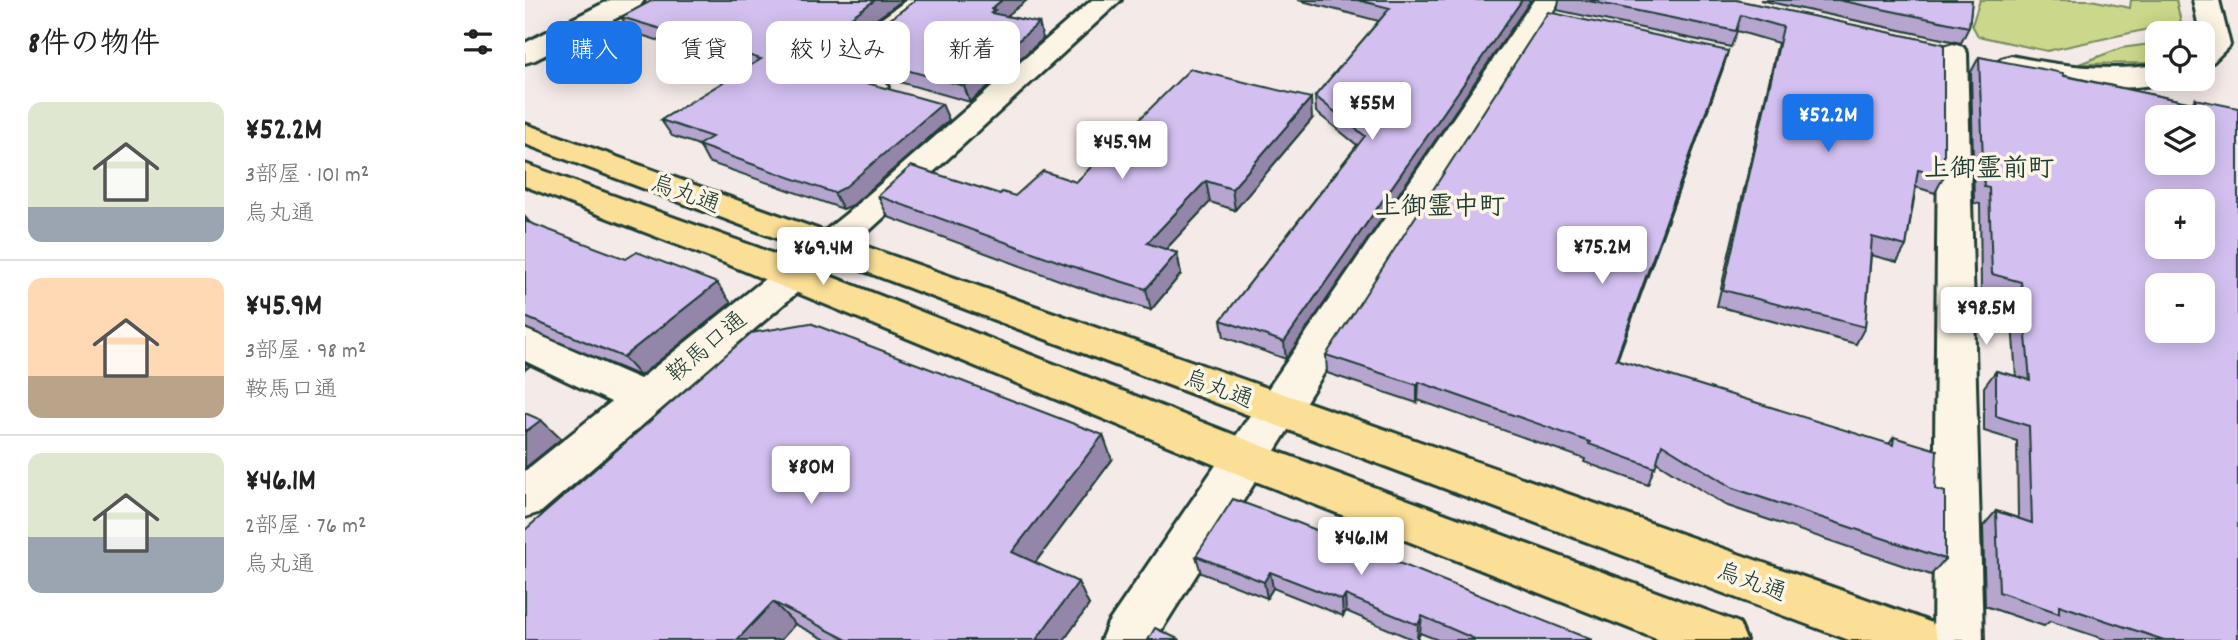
<!DOCTYPE html>
<html lang="ja">
<meta charset="utf-8">
<style>
body{margin:0;font-family:Dekko,"Klee One",sans-serif;background:#f6f6f6;color:#222;height:100vh;display:flex;flex-direction:column;font-size:26px;white-space:nowrap}
*{box-sizing:border-box;margin:0}
p{font-size:23px;color:#767676}
.icon{flex:none;width:38px;height:38px;fill:none;stroke:currentColor;stroke-width:2;stroke-linecap:round;stroke-linejoin:round}
.map{position:relative;flex:1;overflow:hidden}
.sheet{display:flex;flex-direction:column;background:#fff;width:525px}
.sheet>*{flex:none}
.top-card{position:absolute;left:21px;top:21px;width:665px;height:63px;display:flex;gap:14px}
.buttons{position:absolute;left:1620px;top:21px;display:grid;gap:14px}
.buttons a{display:grid;place-items:center;width:70px;height:70px;border-radius:14px;background:#fff;box-shadow:0 4px 18px #0003;font-size:35px}
.price{position:absolute;translate:-50% -60px;padding:0 16px;border-radius:7px;background:#fff;color:#222;font-size:23px;line-height:46px;filter:drop-shadow(0 2px 4px #0008)}
.price::after{content:'';position:absolute;left:50%;top:42px;width:21px;height:16px;margin-left:-10px;background:inherit;clip-path:polygon(0 0,100% 0,50% 100%)}
.price.selected{background:#1a73e8;color:#fff}
ul{padding:0;list-style:none}
li{display:flex;align-items:center;gap:21px;height:175px;padding:0 28px}
li+li{border-top:2px solid #e0e0e0}
li span{display:grid;place-items:center;flex:none;width:196px;height:140px;border-radius:14px;color:#555}
li>.icon{margin-inline-start:auto}
span .icon{width:84px;height:84px;fill:#fffc;stroke-width:1}
li b{font-size:30px}
h2{display:flex;justify-content:space-between;align-items:center;height:84px;padding:0 28px;font-size:30px}
.pill{padding:0 24px;border-radius:14px;background:#fff;box-shadow:0 4px 18px #0003;font-size:24px;line-height:63px}
.pill.selected{background:#1a73e8;color:#fff}
main{display:flex;flex:1;min-height:0}
.map>svg:first-child{display:block}
.green{fill:#cbd78a;stroke:#758a5f;stroke-width:2}
.lines{fill:none;stroke-linecap:round;stroke-linejoin:round}
.minor-casing{stroke:#1f3d34;stroke-width:6}
.highway-casing{stroke:#1f3d34;stroke-width:6}
.minor{fill:#fcf5e5;fill-rule:evenodd}
.highway{fill:#fbdf96;fill-rule:evenodd}
.wall{fill:#b5a5cf;stroke:#1f3d34;stroke-width:2}
.shaded-wall{fill:#9486a9;stroke:#1f3d34;stroke-width:2}
.building{fill:#d3c0f1;stroke:#1f3d34;stroke-width:2;fill-rule:evenodd}
.labels{text-anchor:middle;stroke-width:7;stroke-linejoin:round;paint-order:stroke}
.street-label{font-size:24px;fill:#1f3d34;stroke:#fcf5e5}
.neighbourhood-label{font-size:26px;font-weight:bold;fill:#1f3d34;stroke:#fcf5e5}
</style>
<main>
<section class="sheet">
<h2>8件の物件<svg class="icon" aria-label="filters" viewBox="0 0 24 24"><path d="M4 7h16M4 17h16"/><circle cx="9" cy="7" r="2"/><circle cx="15" cy="17" r="2"/></svg></h2>
<ul>
<li><span style="background:linear-gradient(#dfe7d0 75%,#9aa5b1 0)"><svg class="icon" aria-label="home" viewBox="0 0 24 24"><path d="M3 11l9-7 9 7M6 9v11h12V9"/></svg></span><div><b>¥52.2M</b><p>3部屋 · 101 m²</p><p>烏丸通</p></div></li>
<li><span style="background:linear-gradient(#ffd9b3 70%,#b9a48a 0)"><svg class="icon" aria-label="home" viewBox="0 0 24 24"><path d="M3 11l9-7 9 7M6 9v11h12V9"/></svg></span><div><b>¥45.9M</b><p>3部屋 · 98 m²</p><p>鞍馬口通</p></div></li>
<li><span style="background:linear-gradient(#dfe7d0 60%,#9aa5b1 0)"><svg class="icon" aria-label="home" viewBox="0 0 24 24"><path d="M3 11l9-7 9 7M6 9v11h12V9"/></svg></span><div><b>¥46.1M</b><p>2部屋 · 76 m²</p><p>烏丸通</p></div></li>
</ul>
</section>
<div class="map">
<svg width="1713" height="640" viewBox="0 0 1713 640">
<rect width="100%" height="100%" fill="#f4eae7"/>
<filter id="ink" filterUnits="userSpaceOnUse"><feTurbulence type="fractalNoise" baseFrequency=".0143" numOctaves="2"/><feDisplacementMap in="SourceGraphic" scale="14" xChannelSelector="R" yChannelSelector="G"/><feConvolveMatrix kernelMatrix="1 2 1 2 8 2 1 2 1" color-interpolation-filters="sRGB"/></filter>
<g filter="url(#ink)">
<g class="green">
<path d="M 1455,0 L 1566,0 L 1605,8 L 1606,0 L 1651,0 L 1656,22 L 1522,51 L 1453,36 L 1447,25 Z"/>
<path d="M 1633,43 L 1633,57 L 1622,63 L 1554,64 L 1596,48 Z"/>
</g>
<g class="lines">
<g class="minor-casing">
<g id="minor">
<path d="M 85,0 L 119,0 L 115,6 L 10,60 L 0,63 L 0,43 Z"/>
<path d="M 382,0 L 412,0 L 322,70 L 359,81 L 363,87 L 359,93 L 348,96 L 290,79 L 285,73 L 290,67 Z"/>
<path d="M 567,0 L 596,0 L 345,230 L 16,512 L 0,517 L 0,471 L 86,402 L 0,361 L 0,329 L 115,379 L 321,214 Z"/>
<path d="M 1009,0 L 1035,0 L 630,640 L 576,640 L 583,623 Z"/>
<path d="M 1668,0 L 1694,0 L 1705,45 L 1688,62 L 1678,65 L 1678,33 L 1675,33 Z"/>
<path d="M 1428,44 L 1438,47 L 1442,53 L 1458,640 L 1408,640 L 1414,53 L 1418,47 Z"/>
<path d="M 1486,56 C 1535,66 1583,72 1633,65 L 1633,79 L 1644,79 C 1606,98 1517,81 1476,71 L 1472,65 L 1476,59 Z"/>
</g>
</g>
<g class="highway-casing">
<g id="highway">
<path d="M 0,124 L 359,253 L 1389,616 L 1407,623 L 1414,640 L 1324,640 L 0,144 Z"/>
<path d="M 0,164 L 231,247 L 735,445 L 1196,616 L 1214,623 L 1221,640 L 1134,640 L 705,471 L 205,265 L 0,186 Z"/>
</g>
</g>
<use href="#minor" class="minor"/>
<use href="#highway" class="highway"/>
</g>
<g class="wall">
<path d="M 391,0 L 502,0 L 481,16 L 514,23 L 518,39 L 445,102 L 328,69 L 320,53 Z"/>
<path d="M 773,0 L 1006,0 L 761,359 L 699,337 L 696,320 L 832,145 L 791,112 L 790,96 L 854,21 Z"/>
<path d="M 1034,0 L 1211,0 L 1419,44 L 1419,176 L 1410,193 L 1391,187 L 1381,246 L 1372,262 L 1346,255 L 1340,327 L 1331,344 L 1192,306 L 1253,43 L 1212,31 L 1206,47 L 1032,10 Z"/>
<path d="M 1235,0 L 1447,0 L 1444,27 L 1436,43 Z"/>
<path d="M 96,17 L 288,65 L 287,67 L 424,120 L 328,205 L 318,209 L 183,162 L 174,145 L 147,136 L 136,120 L 222,68 L 106,32 Z"/>
<path d="M 1203,51 L 1198,68 L 1092,360 L 1364,444 L 1369,437 L 1410,489 L 1420,559 L 1406,575 L 1200,505 L 1131,462 L 1123,485 L 1059,462 L 1060,459 L 893,400 L 892,403 L 802,373 L 801,355 Z"/>
<path d="M 1454,57 L 1667,103 L 1670,99 L 1713,640 L 1582,640 L 1525,621 L 1519,626 L 1460,606 L 1458,526 L 1471,511 L 1493,518 L 1492,441 L 1459,431 L 1459,387 L 1471,371 L 1491,376 L 1485,298 L 1456,290 L 1455,204 L 1449,203 L 1446,72 Z"/>
<path d="M 787,119 L 710,210 L 685,202 L 641,249 L 652,253 L 656,274 L 626,310 L 553,287 L 363,217 L 353,196 L 475,194 L 490,196 L 551,182 Z"/>
<path d="M 0,217 L 6,224 L 206,303 L 115,376 L 0,328 Z"/>
<path d="M 587,460 L 510,563 L 564,605 L 539,640 L 301,640 L 270,624 L 0,640 Z"/>
<path d="M 671,556 L 1067,640 L 913,640 L 895,633 L 892,640 L 889,640 L 821,611 L 818,616 L 748,588 L 742,598 L 676,573 Z"/>
</g>
<g class="shaded-wall">
<path d="M 350,0 L 378,0 L 288,65 L 282,73 L 274,57 L 280,50 Z"/>
<path d="M 477,0 L 502,0 L 474,22 L 472,29 L 466,9 Z"/>
<path d="M 997,0 L 1006,0 L 761,359 L 759,342 Z"/>
<path d="M 514,23 L 518,39 L 445,102 L 439,86 Z"/>
<path d="M 1203,51 L 1198,68 L 1086,377 L 1091,359 Z"/>
<path d="M 786,98 L 787,119 L 710,210 L 707,189 Z"/>
<path d="M 417,104 L 424,120 L 328,205 L 318,209 L 309,193 Z"/>
<path d="M 681,181 L 685,202 L 627,264 L 622,243 Z"/>
<path d="M 652,253 L 656,274 L 626,310 L 621,289 Z"/>
<path d="M 192,283 L 206,303 L 115,376 L 98,357 Z"/>
<path d="M 0,362 L 5,366 L 0,370 Z"/>
<path d="M 894,382 L 893,400 L 892,403 L 892,385 Z"/>
<path d="M 16,420 L 36,439 L 0,468 L 0,432 Z"/>
<path d="M 578,435 L 587,460 L 500,576 L 487,552 Z"/>
<path d="M 745,572 L 748,588 L 742,598 L 739,582 Z"/>
<path d="M 553,582 L 564,605 L 539,640 L 511,640 Z"/>
<path d="M 820,595 L 821,611 L 818,616 L 817,600 Z"/>
<path d="M 248,602 L 270,624 L 256,640 L 212,640 Z"/>
<path d="M 897,616 L 895,633 L 892,640 L 893,625 Z"/>
</g>
<g class="building">
<path d="M 128,0 L 350,0 L 280,50 L 274,57 L 281,66 L 417,104 L 319,188 L 309,193 L 173,145 L 187,137 L 136,120 L 236,59 L 96,17 Z"/>
<path d="M 391,0 L 477,0 L 466,9 L 470,10 L 466,13 L 514,23 L 439,86 L 320,53 Z"/>
<path d="M 832,0 L 997,0 L 759,342 L 696,320 L 840,136 L 790,96 L 865,8 Z"/>
<path d="M 1059,0 L 1211,0 L 1419,44 L 1419,176 L 1393,170 L 1381,246 L 1347,237 L 1340,327 L 1198,290 L 1258,27 L 1216,15 L 1211,31 Z"/>
<path d="M 1313,0 L 1447,0 L 1444,27 Z"/>
<path d="M 1023,12 L 1203,51 L 1091,359 L 1368,445 L 1369,437 L 1412,450 L 1410,489 L 1420,492 L 1420,559 L 1208,488 L 1137,444 L 1130,468 L 1064,444 L 1065,442 L 894,382 L 892,385 L 801,355 Z"/>
<path d="M 1454,57 L 1538,73 L 1539,76 L 1671,104 L 1670,99 L 1713,108 L 1713,640 L 1639,640 L 1534,605 L 1534,613 L 1474,592 L 1471,511 L 1507,523 L 1504,426 L 1471,416 L 1471,371 L 1505,380 L 1496,282 L 1467,274 L 1464,188 L 1459,187 ZM 1633,117 L 1678,117 L 1678,163 L 1633,163 ZM 1633,201 L 1678,201 L 1678,247 L 1633,247 ZM 1633,285 L 1678,285 L 1678,331 L 1633,331 Z"/>
<path d="M 665,69 L 786,98 L 707,189 L 681,181 L 622,243 L 652,253 L 621,289 L 546,266 L 353,196 L 386,166 L 475,194 L 477,192 L 490,196 L 518,171 L 551,182 Z"/>
<path d="M 0,221 L 101,259 L 112,252 L 192,283 L 98,357 L 0,317 Z"/>
<path d="M 285,323 L 578,435 L 487,552 L 553,582 L 511,640 L 322,640 L 248,602 L 212,640 L 0,640 L 0,530 L 226,333 Z"/>
<path d="M 0,413 L 16,420 L 0,432 Z"/>
<path d="M 708,499 L 771,522 L 1067,640 L 952,640 L 897,616 L 893,625 L 820,595 L 817,600 L 745,572 L 739,582 L 671,556 Z"/>
<path d="M 630,628 L 655,640 L 623,640 Z"/>
</g>
</g>
<g class="labels">
<g class="street-label">
<text transform="translate(161 193) rotate(20)" y="8">烏丸通</text>
<text transform="translate(181 346) rotate(-40)" y="8">鞍馬口通</text>
<text transform="translate(694 388) rotate(20)" y="8">烏丸通</text>
<text transform="translate(1227 581) rotate(20)" y="8">烏丸通</text>
</g>
<g class="neighbourhood-label">
<text x="1464" y="176">上御霊前町</text>
<text x="915" y="214">上御霊中町</text>
</g>
</g>
</svg>
<div class="buttons">
<a><svg class="icon" aria-label="locate" viewBox="0 0 24 24"><circle cx="12" cy="12" r="6"/><path d="M12 2v4M12 18v4M2 12h4M18 12h4"/></svg></a>
<a><svg class="icon" aria-label="layers" viewBox="0 0 24 24"><path d="M12 4l9 5-9 5-9-5zM3 14l9 5 9-5"/></svg></a>
<a>+</a>
<a>−</a>
</div>
<b class="price" style="left:847px;top:142px">¥55M</b>
<b class="price selected" style="left:1303px;top:154px">¥52.2M</b>
<b class="price" style="left:597px;top:181px">¥45.9M</b>
<b class="price" style="left:1077px;top:286px">¥75.2M</b>
<b class="price" style="left:298px;top:287px">¥69.4M</b>
<b class="price" style="left:1461px;top:347px">¥98.5M</b>
<b class="price" style="left:286px;top:506px">¥80M</b>
<b class="price" style="left:836px;top:577px">¥46.1M</b>
<div class="top-card">
<a class="pill selected">購入</a>
<a class="pill">賃貸</a>
<a class="pill">絞り込み</a>
<a class="pill">新着</a>
</div>
</div>
</main>
